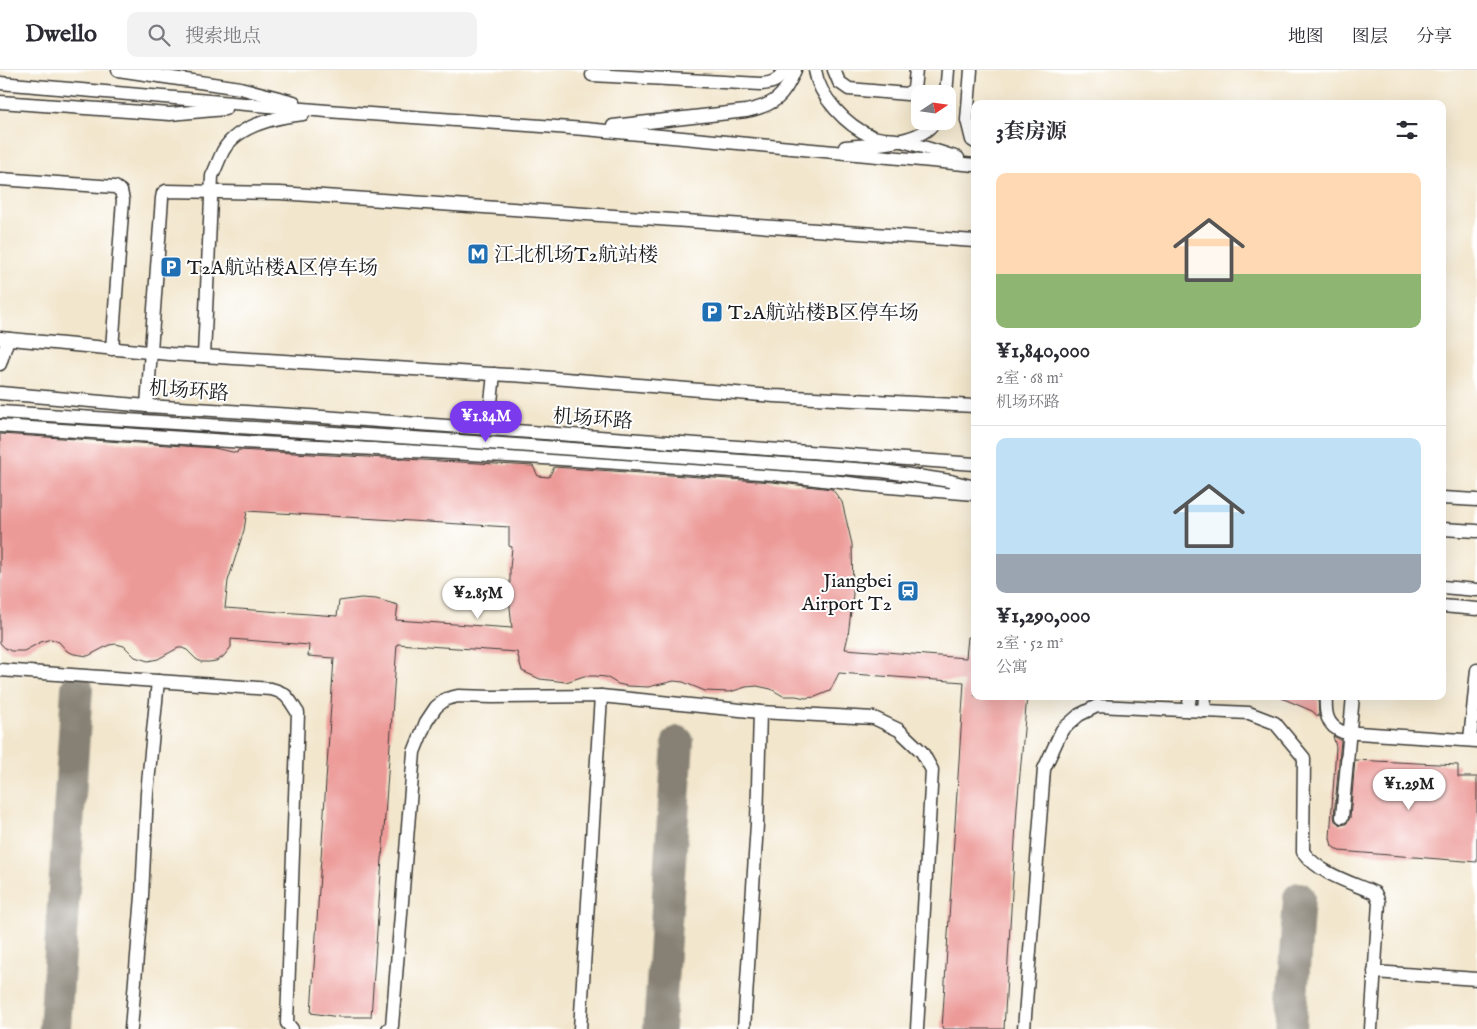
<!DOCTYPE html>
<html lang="zh">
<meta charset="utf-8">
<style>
body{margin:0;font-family:"IM FELL English","Noto Serif SC",serif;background:#f2f2f3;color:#2b2b33;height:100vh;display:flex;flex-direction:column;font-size:19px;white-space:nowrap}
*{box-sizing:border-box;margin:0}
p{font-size:16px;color:#7c7c81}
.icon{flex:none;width:28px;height:28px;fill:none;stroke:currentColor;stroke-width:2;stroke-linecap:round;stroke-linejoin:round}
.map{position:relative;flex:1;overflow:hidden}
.drawer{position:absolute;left:971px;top:30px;width:475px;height:600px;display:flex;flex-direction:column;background:#fff;border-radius:10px;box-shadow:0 5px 20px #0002}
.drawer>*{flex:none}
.needle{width:32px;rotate:77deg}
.controls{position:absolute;left:911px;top:15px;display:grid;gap:10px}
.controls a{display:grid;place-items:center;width:45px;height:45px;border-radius:10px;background:#fff;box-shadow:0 5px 20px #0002;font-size:25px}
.price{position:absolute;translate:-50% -42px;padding:0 11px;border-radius:18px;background:#fff;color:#222;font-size:16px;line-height:32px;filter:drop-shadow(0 1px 2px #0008)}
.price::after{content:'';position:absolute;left:50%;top:30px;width:15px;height:11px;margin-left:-8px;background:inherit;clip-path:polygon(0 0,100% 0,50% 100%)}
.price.on{background:#7c3aed;color:#fff}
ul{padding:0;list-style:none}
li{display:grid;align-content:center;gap:10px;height:265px;padding:0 25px}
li+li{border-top:1px solid #e1e1e2}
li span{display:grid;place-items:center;height:155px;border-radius:10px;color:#555}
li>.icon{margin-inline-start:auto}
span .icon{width:90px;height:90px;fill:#fffc;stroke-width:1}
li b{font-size:21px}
h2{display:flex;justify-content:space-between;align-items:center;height:60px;padding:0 25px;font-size:21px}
header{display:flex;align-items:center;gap:30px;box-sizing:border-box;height:70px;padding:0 25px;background:#fff;border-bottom:1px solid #e1e1e2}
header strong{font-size:24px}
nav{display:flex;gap:28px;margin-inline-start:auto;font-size:18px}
.search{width:350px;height:45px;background:#f2f2f3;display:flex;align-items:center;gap:12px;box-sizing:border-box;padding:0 18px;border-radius:10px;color:#7c7c81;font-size:19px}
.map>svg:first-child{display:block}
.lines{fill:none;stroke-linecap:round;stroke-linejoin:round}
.taxiway{stroke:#878174;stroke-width:32}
.building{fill:#ec9a97;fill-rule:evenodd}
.minor-casing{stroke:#3c3a36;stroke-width:15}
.minor{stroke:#fff;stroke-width:12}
.minor-bridge-casing{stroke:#3c3a36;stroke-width:15;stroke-linecap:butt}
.minor-bridge{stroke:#fff;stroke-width:12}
.labels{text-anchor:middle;stroke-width:4;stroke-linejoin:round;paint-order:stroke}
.poi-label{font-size:20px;fill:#1c1c1c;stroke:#fff;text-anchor:start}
.street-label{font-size:20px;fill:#1c1c1c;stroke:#fff}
</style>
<header>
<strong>Dwello</strong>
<div class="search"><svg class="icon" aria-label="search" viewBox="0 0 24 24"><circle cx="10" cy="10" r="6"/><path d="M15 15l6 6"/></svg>搜索地点</div>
<nav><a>地图</a><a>图层</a><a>分享</a></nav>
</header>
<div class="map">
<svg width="1477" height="959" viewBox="0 0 1477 959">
<rect width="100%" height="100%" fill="#fff"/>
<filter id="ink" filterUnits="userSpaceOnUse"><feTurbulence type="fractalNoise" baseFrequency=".02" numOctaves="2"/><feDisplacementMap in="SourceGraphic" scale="10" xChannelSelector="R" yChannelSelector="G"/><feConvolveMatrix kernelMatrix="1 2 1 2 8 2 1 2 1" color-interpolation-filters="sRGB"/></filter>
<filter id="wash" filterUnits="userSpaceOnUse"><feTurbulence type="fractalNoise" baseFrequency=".0096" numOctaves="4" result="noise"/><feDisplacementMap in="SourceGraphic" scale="20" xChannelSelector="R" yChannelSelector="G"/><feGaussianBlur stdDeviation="1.12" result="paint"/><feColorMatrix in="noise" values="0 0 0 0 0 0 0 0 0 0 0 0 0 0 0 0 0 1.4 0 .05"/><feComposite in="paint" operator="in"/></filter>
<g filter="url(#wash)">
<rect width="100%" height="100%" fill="#f2e6cc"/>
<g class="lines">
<g class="taxiway">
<path d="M 55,959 L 77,618"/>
<path d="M 659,959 L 678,672"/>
<path d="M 1290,959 L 1299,828"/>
</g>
</g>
<g id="blocks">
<g class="building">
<path d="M 0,364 L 214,378 L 237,383 L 238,380 L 533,396 L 538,406 L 549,407 L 554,397 L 772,412 L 832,419 L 842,432 L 852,474 L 853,524 L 848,566 L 845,579 L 966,588 L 968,567 L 975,567 L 975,626 L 1027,626 L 1017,737 L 1004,959 L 942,959 L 964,612 L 839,603 L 830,621 L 815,627 L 805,628 L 796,626 L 783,626 L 771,619 L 757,616 L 746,617 L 730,622 L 705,621 L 683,612 L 674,611 L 648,617 L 627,616 L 618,614 L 606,607 L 595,606 L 584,606 L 566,612 L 540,609 L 522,601 L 517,582 L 397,574 L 371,947 L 339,947 L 311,943 L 334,588 L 308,586 L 309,575 L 231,569 L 231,577 L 223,587 L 216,591 L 209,592 L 201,592 L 196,589 L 187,580 L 182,578 L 178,578 L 158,589 L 148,591 L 135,587 L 124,576 L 116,574 L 109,575 L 88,586 L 74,584 L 67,581 L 59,572 L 51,569 L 41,572 L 24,581 L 11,581 L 5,578 L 0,573 ZM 247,441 L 509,457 L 509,476 L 512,477 L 510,498 L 510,537 L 512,558 L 396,550 L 398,535 L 376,529 L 361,528 L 339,531 L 337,546 L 225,538 L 228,511 L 244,460 Z"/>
<path d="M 1277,626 L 1318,626 L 1319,647 L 1312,641 Z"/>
<path d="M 1333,666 L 1341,670 L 1334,746 L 1335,751 L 1341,755 L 1346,754 L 1350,748 L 1355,690 L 1458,695 L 1458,707 L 1477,707 L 1477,792 L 1339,781 L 1332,776 L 1330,768 L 1336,677 Z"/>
</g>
</g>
</g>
<g filter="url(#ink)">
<use href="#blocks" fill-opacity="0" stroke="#3c3a36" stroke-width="1"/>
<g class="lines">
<g class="minor-casing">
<g id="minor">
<path d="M 118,0 L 240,18 L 294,32"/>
<path d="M 815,0 C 819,27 847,56 871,66 C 880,70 892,69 902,71 C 921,76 940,82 958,88"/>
<path d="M 834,0 L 839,12 L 849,19 L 907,24 L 914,19 L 916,0"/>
<path d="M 971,0 L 967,50 L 972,70 L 975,72"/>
<path d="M 592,5 L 761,14 C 773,13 779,11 783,0"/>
<path d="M 0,13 L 327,41 L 585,59 L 975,95"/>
<path d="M 946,24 L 948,0"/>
<path d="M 0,32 L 170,44 L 225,39"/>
<path d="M 613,56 L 746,41 C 775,35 784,27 795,0"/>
<path d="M 845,77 C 869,75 922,74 935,51"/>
<path d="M 0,109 L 115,117 L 121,121 L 123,130 L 112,279"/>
<path d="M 0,268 L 170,284 L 541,307 L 774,326 L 975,336"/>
<path d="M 204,286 L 212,106 C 216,98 219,89 223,81 C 237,55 277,47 303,44"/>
<path d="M 0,294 L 8,269"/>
<path d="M 0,323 L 147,336 L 309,346 L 975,394"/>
<path d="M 147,336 L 162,128 L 163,123 L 166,121 L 280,123 L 975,171"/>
<path d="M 0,356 L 244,372 L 561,389 L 773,404 L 865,415 L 975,424"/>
<path d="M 488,360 L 494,304"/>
<path d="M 950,411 L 975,417"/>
<path d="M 1442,428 L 1477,430"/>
<path d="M 1442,459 L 1477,461"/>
<path d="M 1442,517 L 1477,520"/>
<path d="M 1442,536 L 1477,539"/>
<path d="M 0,600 L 271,619 C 288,623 289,630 298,643 L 287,953 L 292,959"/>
<path d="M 1326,626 C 1325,642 1326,656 1343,662 L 1477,671"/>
<path d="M 1188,640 L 1190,626"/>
<path d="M 1204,641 L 1205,626"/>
<path d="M 1470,670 L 1477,600"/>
<path d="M 1342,747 L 1353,626"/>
<path d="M 1374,902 L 1477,909"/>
<path d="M 131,959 L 142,826 L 147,723 L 158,611"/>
<path d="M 388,959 L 392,956 L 414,682 L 426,652 L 436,637 L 446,629 L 458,626 L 492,627 L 601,626 L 760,642 L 874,648 L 899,660 L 922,682 L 932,700 L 917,959"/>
<path d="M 580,959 L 601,626"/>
<path d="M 744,959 L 757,754 L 760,642"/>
<path d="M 1024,959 L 1044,699 L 1062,660 L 1079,645 L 1097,636 L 1249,643 L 1275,653 L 1304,688 L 1303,782 C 1320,804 1350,812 1375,823 L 1379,832 L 1371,959"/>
</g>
</g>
<use href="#minor" class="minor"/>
<g class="minor-bridge-casing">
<path id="minor-bridge" d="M 0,342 L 445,370 L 883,401 L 950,411"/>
</g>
<use href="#minor-bridge" class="minor-bridge"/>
</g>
</g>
<defs>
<g id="metro-square" transform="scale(1.125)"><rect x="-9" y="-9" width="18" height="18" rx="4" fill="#1f6fb2" stroke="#fff"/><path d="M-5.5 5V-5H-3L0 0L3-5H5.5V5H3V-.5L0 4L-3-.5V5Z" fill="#fff"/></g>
<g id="parking-square" transform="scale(1.125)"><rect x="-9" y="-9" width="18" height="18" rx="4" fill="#1f6fb2" stroke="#fff"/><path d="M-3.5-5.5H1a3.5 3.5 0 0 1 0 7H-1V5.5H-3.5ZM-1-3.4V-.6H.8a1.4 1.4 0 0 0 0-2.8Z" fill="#fff"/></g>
<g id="station-square" transform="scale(1.125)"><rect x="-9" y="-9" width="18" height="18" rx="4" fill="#1f6fb2" stroke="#fff"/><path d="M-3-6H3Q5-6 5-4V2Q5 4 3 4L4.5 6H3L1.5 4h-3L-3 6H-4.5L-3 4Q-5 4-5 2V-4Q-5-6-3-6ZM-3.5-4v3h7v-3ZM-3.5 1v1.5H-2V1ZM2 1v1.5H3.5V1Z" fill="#fff"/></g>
</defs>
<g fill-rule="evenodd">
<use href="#metro-square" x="478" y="184"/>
<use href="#parking-square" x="171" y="197"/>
<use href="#parking-square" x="712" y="242"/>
<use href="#station-square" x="908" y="521"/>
</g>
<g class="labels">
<g class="poi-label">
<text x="494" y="191">江北机场T2航站楼</text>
<text x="187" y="204">T2A航站楼A区停车场</text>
<text x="728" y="249">T2A航站楼B区停车场</text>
<text x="892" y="517" text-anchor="end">Jiangbei<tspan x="892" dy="23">Airport T2</tspan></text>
</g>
<g class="street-label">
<text transform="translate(189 320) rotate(4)" y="7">机场环路</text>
<text transform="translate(593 348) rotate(4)" y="7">机场环路</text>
</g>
</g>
</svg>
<div class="controls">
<a><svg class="needle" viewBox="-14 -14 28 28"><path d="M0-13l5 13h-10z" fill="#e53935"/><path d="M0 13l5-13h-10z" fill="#7c7c81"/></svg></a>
</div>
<b class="price on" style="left:486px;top:373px">¥1.84M</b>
<b class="price" style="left:478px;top:550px">¥2.85M</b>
<b class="price" style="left:1409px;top:741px">¥1.29M</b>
<section class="drawer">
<h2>3套房源<svg class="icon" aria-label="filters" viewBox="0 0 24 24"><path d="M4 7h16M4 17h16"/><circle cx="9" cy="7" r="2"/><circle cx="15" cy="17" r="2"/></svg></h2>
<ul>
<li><span style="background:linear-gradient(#ffd9b3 65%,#8fb573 0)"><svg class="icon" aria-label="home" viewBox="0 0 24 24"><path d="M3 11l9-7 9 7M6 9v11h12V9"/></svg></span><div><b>¥1,840,000</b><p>2室 · 68 m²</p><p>机场环路</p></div></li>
<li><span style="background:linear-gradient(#bfe0f5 75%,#9aa5b1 0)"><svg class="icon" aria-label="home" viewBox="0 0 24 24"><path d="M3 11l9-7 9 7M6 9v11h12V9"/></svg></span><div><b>¥1,290,000</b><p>2室 · 52 m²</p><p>公寓</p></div></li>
</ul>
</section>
</div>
